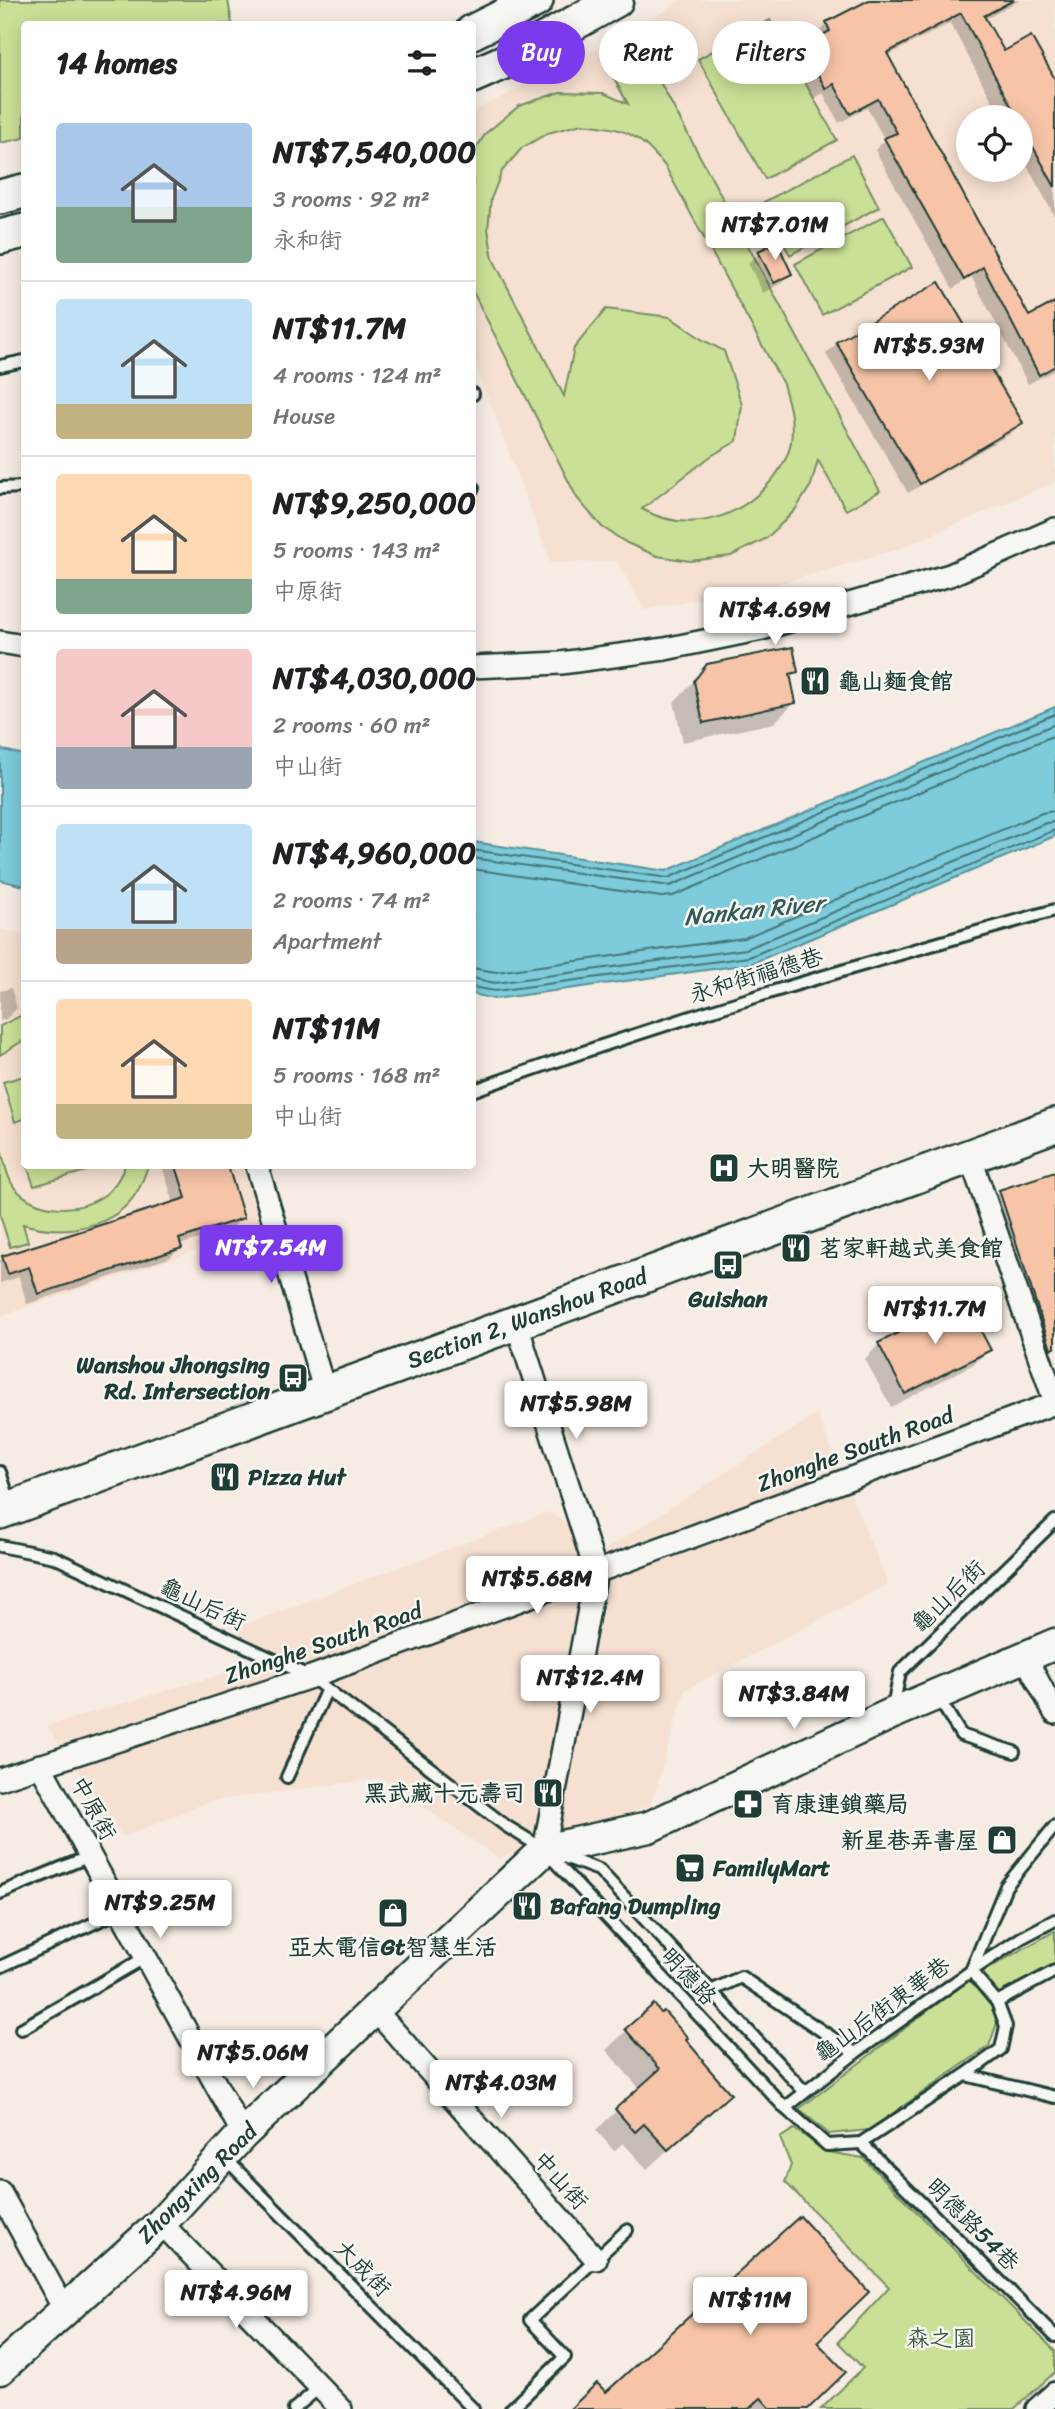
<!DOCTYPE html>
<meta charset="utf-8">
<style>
body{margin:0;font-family:Sriracha,"LXGW WenKai TC",sans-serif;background:#f2f2f2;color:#202124;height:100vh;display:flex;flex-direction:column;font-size:26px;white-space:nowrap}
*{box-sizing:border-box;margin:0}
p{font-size:23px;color:#757577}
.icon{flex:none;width:38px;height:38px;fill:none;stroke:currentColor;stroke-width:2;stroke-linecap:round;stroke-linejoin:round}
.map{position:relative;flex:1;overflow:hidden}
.details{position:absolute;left:21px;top:21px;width:455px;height:1148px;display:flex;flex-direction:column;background:#fff;border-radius:7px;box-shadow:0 4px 18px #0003}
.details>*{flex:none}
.hud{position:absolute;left:497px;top:21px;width:452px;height:63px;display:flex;gap:14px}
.tools{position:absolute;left:956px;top:105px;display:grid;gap:14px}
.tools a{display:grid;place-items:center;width:77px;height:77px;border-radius:50%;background:#fff;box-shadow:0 4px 18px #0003;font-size:35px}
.price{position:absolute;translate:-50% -60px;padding:0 16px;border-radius:7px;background:#fff;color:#222;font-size:23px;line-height:46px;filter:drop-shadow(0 2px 4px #0008)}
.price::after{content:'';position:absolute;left:50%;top:42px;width:21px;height:16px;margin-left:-10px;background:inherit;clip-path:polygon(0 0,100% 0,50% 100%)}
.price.selected{background:#7c3aed;color:#fff}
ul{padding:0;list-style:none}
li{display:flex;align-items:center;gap:21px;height:175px;padding:0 35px}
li+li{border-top:2px solid #e0e0e0}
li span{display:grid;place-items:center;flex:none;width:196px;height:140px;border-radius:7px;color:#555}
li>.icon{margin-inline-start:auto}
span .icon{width:84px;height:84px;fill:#fffc;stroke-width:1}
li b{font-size:30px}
h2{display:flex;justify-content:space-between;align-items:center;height:84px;padding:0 35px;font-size:30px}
.pill{padding:0 24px;border-radius:32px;background:#fff;box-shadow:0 4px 18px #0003;font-size:24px;line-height:63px}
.pill.selected{background:#7c3aed;color:#fff}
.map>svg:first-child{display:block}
.built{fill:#f6e0d1;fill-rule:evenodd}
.green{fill:#cae096;stroke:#748e65;stroke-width:2;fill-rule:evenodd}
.water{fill:#7dcbdb;stroke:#579298;stroke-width:2}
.shadow{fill:#0003}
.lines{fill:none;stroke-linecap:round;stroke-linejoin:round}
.shore{stroke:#457677;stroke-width:2}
.building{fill:#f7c4a8;stroke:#1f3d34;stroke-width:2}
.lane-casing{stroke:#1f3d34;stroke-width:16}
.street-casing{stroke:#1f3d34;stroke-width:26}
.secondary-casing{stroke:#1f3d34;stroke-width:35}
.primary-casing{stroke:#1f3d34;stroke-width:38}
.lane{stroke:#f6f6f2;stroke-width:10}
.street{stroke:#f6f6f2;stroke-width:21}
.secondary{stroke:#f6f6f2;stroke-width:30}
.primary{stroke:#f6f6f2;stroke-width:33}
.labels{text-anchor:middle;stroke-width:5;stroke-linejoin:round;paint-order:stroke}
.poi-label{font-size:23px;font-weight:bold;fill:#1f3d34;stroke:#f6f6f2;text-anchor:start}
.street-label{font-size:23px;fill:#1f3d34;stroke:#f6f6f2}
.park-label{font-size:23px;fill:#415e48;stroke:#f6f6f2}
.water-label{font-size:24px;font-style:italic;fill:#325955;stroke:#f6f6f2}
</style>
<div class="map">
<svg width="1055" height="2409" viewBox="0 0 1055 2409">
<rect width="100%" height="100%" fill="#f6ece3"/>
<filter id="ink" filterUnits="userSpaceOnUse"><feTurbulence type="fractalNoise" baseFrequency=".0143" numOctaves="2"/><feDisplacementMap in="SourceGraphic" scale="14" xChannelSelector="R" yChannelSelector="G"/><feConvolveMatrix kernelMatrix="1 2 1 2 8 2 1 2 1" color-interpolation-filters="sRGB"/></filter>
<g filter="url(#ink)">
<g class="built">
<path d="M 680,0 L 1055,0 L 1055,482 L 898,549 L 782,583 L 645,610 L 617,561 L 551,563 L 473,358 L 473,112 L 644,25 ZM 968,117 L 1020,117 L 1020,170 L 968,170 Z"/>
<path d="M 0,929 L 24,935 L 24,1166 L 243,1166 L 263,1228 L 0,1316 Z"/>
<path d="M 817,1414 L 888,1584 L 685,1690 L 651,1805 L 498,1858 L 382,1778 L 210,1801 L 123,1837 L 47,1726 L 260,1663 L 235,1628 L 549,1512 L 605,1550 Z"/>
</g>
<g class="green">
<path d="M 0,0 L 228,0 L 232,24 L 24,24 L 24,138 L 0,143 Z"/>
<path d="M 770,20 L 837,140 L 765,179 L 698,59 Z"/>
<path d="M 647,58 L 880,491 L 846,510 L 818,460 L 811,485 L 795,510 L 767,538 L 731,556 L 690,561 L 657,556 L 627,543 L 602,527 L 577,498 L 473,292 L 473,153 L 486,133 L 519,106 L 560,92 L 603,93 L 628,104 L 612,75 ZM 582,124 C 627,129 636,132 665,166 L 783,384 C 789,404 794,420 791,442 C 789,455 780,470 772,480 C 739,519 689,535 642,509 L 711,456 L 737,441 L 742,405 L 724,351 L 703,340 L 670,317 L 606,309 L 574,348 L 564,396 L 493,259 L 488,229 L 491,199 L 502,171 L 522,148 L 548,133 Z"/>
<path d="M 852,155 L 879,207 L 790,255 L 762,203 Z"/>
<path d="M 884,216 L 912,267 L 822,315 L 795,264 Z"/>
<path d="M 24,1014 L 24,1040 L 0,1055 L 0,1026 Z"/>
<path d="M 24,1076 L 24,1119 L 15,1122 L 3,1082 Z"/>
<path d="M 0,1146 C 4,1158 6,1177 14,1187 C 35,1212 77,1214 103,1196 C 114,1189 120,1177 125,1166 L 147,1166 L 147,1169 C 144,1176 142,1184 138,1190 C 116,1229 63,1236 23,1224 L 28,1242 L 10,1247 L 0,1215 Z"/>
<path d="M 27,1166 L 103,1166 L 34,1186 Z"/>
<path d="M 1055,1931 L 1055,1966 L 1006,1997 L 989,2046 L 869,2130 L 829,2134 L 799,2109 L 968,1980 Z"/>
<path d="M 794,2129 L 828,2152 L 863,2158 L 1055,2351 L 1055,2372 L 1014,2409 L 821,2409 L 863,2368 L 838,2342 L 889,2287 L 785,2182 L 791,2165 L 780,2138 Z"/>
</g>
<g class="water">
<path d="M 1055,707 L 1055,836 L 750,964 L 494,999 L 473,994 L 473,842 L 666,871 Z"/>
<path d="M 0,749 L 24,755 L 24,886 L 0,880 Z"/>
</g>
<g class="shadow">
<path d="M 873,0 L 1020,0 L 984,20 L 1003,54 L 1055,83 L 1055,217 L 1020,153 L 1020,117 L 1001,117 L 950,23 L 887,56 L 1029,319 L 1055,304 L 1055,370 L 1028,384 L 971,276 L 953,289 L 875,150 L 885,140 L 867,108 L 839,123 L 823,93 L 814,98 L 802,76 L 813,65 L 805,51 L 818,39 L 816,34 L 827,24 Z"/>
<path d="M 759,253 L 790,273 L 780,284 L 763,293 L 748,263 Z"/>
<path d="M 938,284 L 1021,423 L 1010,434 L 908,493 L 826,354 L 837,343 Z"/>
<path d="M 708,666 L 796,671 L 789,678 L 795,702 L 774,723 L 683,742 L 674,702 Z"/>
<path d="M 11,988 L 17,1008 L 6,1019 L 0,1021 L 0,991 Z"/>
<path d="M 162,1166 L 226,1166 L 242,1218 L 231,1229 L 179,1245 L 180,1248 L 169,1258 L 27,1304 L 19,1277 L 0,1283 L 0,1261 L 3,1257 L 174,1203 Z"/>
<path d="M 1055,1174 L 1055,1333 L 1030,1340 L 986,1206 L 1000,1192 Z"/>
<path d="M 879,1344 L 989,1349 L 974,1364 L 891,1407 L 865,1359 Z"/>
<path d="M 653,2006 L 729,2094 L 647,2169 L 623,2143 L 614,2151 L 596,2130 L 640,2089 L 606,2050 Z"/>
<path d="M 815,2342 L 805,2409 L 572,2409 L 606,2395 Z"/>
</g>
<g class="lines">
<g class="shore">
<path d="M 472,850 L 668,878 L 1055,714"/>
<path d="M 472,858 L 670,886 L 1055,724"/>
<path d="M 472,869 L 661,897 L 673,896 L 1055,735"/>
<path d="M 472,968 L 496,972 L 744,938 L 1042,813 L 1055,811"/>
<path d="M 472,978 L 495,983 L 746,949 L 1046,823 L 1055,822"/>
<path d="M 472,987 L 495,991 L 749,957 L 1055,830"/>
</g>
</g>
<g class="building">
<path d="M 869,0 L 1014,0 L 984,16 L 1004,51 L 1031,36 L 1055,79 L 1055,187 L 1020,123 L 1020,117 L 1017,117 L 961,13 L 887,53 L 1029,316 L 1055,302 L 1055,366 L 1039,375 L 983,267 L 964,280 L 884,138 L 897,133 L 878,99 L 850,114 L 834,84 L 826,89 L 812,64 L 825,57 L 815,39 L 830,31 L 826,22 Z"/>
<path d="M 777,242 L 792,274 L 774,283 L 758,251 Z"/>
<path d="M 939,282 L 1023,423 L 920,484 L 836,342 Z"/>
<path d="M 793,647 L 798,672 L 790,674 L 796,703 L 703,723 L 694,681 L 707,664 Z"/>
<path d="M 176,1166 L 228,1166 L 244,1218 L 179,1239 L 182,1248 L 38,1294 L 29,1267 L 8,1274 L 2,1256 L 186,1198 Z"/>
<path d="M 1055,1172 L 1055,1348 L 1051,1349 L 999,1190 Z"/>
<path d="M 964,1299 L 991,1350 L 905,1394 L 878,1343 Z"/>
<path d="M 654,2004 L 661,2013 L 664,2011 L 688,2038 L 686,2040 L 703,2060 L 702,2061 L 731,2094 L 668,2150 L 644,2124 L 635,2132 L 615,2109 L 660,2069 L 625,2029 Z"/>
<path d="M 800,2216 L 869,2292 L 817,2342 L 846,2372 L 808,2409 L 771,2409 L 761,2398 L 749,2409 L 570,2409 L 597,2383 L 606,2392 Z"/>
</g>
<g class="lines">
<g class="lane-casing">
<g id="lane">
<path d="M 0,366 L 24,361"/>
<path d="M 472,394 L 473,394"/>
<path d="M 0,488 L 24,487"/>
<path d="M 472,488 L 473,488"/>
<path d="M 472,1091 C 664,1021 859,965 1055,910"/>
<path d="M 0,1472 L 11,1506"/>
<path d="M 0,1546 L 54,1557 L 311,1677 L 506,1826 L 542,1848"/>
<path d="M 938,1697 L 961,1735 L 1014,1752"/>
<path d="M 893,1708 L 900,1672 L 1055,1521"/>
<path d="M 287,1777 L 327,1689"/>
<path d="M 546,1852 L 785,2108 L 827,2145 L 861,2143 L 965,2075 L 1055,2097"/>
<path d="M 556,1854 L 599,1870 L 804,2091"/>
<path d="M 0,1893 L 90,1856"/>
<path d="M 0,1967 L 120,1911"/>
<path d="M 711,1991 L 741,1977 L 855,2053"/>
<path d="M 997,2002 L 1055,1971"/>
<path d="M 21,2029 L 146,1957"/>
<path d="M 965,2075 L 1001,2049 L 1006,2026 L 997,2002 L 971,1971 L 1021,1938 L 1055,1920"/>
<path d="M 785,2108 L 855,2053 L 971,1971 L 1006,1886 L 1055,1826"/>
<path d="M 861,2143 L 1055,2336"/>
<path d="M 225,2158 L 473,2409"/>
<path d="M 294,2409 L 320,2387"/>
<path d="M 511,2409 L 565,2357 L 530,2320 L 627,2230"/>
</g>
</g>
<g class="street-casing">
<g id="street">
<path d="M 0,642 L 24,646"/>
<path d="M 472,667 L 561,663 L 665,649 L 762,629 L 950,575 L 1055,529"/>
<path d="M 970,1156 L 1055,1402"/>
<path d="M 257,1166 L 325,1392"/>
<path d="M 516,1322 L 596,1572 L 544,1850"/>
<path d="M 1025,1657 L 1055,1713"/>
<path d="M 40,1765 L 243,2134"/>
<path d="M 0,1779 L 311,1677 L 1055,1403"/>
<path d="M 375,2010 L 596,2259"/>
<path d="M 0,2192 L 64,2309"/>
<path d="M 161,2223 L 341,2409"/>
<path d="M 1037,2409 L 1055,2393"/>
</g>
</g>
<g class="secondary-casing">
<path id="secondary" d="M 0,2369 L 161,2223 L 243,2134 L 544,1850 L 649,1827 L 891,1714 L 1055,1644"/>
</g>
<g class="primary-casing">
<g id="primary">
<path d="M 472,32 L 536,0"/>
<path d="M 472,76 L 506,61 L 616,0"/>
<path d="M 0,197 L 24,191"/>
<path d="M 0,237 L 24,231"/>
<path d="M 0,1512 L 1055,1125"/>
</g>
</g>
<use href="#lane" class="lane"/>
<use href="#street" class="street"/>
<use href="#secondary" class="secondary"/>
<use href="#primary" class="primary"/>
</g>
</g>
<defs>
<g id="restaurant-square" transform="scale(1.575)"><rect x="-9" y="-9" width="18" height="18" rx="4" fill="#1f3d34" stroke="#f6f6f2"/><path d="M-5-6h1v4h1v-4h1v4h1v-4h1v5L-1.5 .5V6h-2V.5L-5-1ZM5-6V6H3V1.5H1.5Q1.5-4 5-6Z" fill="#fff"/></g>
<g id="hospital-square" transform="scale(1.575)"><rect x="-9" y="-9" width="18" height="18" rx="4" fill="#1f3d34" stroke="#f6f6f2"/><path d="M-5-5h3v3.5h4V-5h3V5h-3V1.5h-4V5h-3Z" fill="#fff"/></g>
<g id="bus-square" transform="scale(1.575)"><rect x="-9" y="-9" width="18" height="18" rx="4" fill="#1f3d34" stroke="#f6f6f2"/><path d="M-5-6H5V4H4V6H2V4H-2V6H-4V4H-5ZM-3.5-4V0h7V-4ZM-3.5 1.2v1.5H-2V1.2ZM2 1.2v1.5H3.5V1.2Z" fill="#fff"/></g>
<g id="pharmacy-square" transform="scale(1.575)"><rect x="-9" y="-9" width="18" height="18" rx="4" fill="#1f3d34" stroke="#f6f6f2"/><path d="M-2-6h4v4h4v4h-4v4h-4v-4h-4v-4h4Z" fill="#fff"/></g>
<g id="shop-square" transform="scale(1.575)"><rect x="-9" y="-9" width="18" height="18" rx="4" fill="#1f3d34" stroke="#f6f6f2"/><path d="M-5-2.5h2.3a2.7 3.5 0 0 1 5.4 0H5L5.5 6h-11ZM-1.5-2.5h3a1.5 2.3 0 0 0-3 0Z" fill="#fff"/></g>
<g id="supermarket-square" transform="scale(1.575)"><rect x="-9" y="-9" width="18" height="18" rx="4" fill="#1f3d34" stroke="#f6f6f2"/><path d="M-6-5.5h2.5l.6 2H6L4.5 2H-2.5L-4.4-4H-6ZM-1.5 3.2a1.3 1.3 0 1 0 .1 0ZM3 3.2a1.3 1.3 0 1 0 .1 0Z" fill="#fff"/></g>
</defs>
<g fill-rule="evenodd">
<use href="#restaurant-square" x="815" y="681"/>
<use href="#hospital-square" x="724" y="1168"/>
<use href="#restaurant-square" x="796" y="1248"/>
<use href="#bus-square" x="728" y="1265"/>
<use href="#bus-square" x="293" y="1378"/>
<use href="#restaurant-square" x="225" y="1477"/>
<use href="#restaurant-square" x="548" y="1793"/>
<use href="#pharmacy-square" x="748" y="1804"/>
<use href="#shop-square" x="1002" y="1840"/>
<use href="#supermarket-square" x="690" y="1868"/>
<use href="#restaurant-square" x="527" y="1906"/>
<use href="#shop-square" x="393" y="1913"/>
</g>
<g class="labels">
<g class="poi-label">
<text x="838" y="689">龜山麵食館</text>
<text x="747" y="1176">大明醫院</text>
<text x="819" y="1256">茗家軒越式美食館</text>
<text x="728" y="1307" text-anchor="middle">Guishan</text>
<text x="270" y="1373" text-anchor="end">Wanshou Jhongsing<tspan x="270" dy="26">Rd. Intersection</tspan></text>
<text x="248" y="1485">Pizza Hut</text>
<text x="525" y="1801" text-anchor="end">黑武藏十元壽司</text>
<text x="771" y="1812">育康連鎖藥局</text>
<text x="979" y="1848" text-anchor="end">新星巷弄書屋</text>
<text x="713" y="1876">FamilyMart</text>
<text x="550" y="1914">Bafang Dumpling</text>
<text x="393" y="1955" text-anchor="middle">亞太電信Gt智慧生活</text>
</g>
<g class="street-label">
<text transform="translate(756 975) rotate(-17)" y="8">永和街福德巷</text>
<text transform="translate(527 1318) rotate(-20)" y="8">Section 2, Wanshou Road</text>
<text transform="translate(855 1449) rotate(-20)" y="8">Zhonghe South Road</text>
<text transform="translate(948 1596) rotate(-44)" y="8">龜山后街</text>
<text transform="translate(203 1604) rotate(25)" y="8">龜山后街</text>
<text transform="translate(323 1643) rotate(-19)" y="8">Zhonghe South Road</text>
<text transform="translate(94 1808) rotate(61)" y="8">中原街</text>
<text transform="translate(689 1976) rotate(47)" y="8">明德路</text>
<text transform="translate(882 2009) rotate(-36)" y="8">龜山后街東華巷</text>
<text transform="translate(561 2180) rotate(48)" y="8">中山街</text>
<text transform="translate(197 2183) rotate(-45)" y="8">Zhongxing Road</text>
<text transform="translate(973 2224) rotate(45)" y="8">明德路54巷</text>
<text transform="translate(363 2268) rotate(45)" y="8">大成街</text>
</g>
<g class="park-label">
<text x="941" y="2346">森之園</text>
</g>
<g class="water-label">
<text transform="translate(754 910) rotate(-6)" y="8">Nankan River</text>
</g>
</g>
</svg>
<div class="tools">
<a><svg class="icon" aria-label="locate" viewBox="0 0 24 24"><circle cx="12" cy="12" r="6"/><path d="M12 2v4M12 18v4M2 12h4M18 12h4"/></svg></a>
</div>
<b class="price" style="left:775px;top:262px">NT$7.01M</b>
<b class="price" style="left:929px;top:383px">NT$5.93M</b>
<b class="price" style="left:775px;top:647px">NT$4.69M</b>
<b class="price selected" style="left:271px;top:1285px">NT$7.54M</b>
<b class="price" style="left:935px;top:1346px">NT$11.7M</b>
<b class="price" style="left:576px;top:1441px">NT$5.98M</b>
<b class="price" style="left:537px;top:1616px">NT$5.68M</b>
<b class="price" style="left:590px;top:1715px">NT$12.4M</b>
<b class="price" style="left:794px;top:1731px">NT$3.84M</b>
<b class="price" style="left:160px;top:1940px">NT$9.25M</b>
<b class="price" style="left:253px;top:2090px">NT$5.06M</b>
<b class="price" style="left:501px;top:2120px">NT$4.03M</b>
<b class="price" style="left:236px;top:2330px">NT$4.96M</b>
<b class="price" style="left:750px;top:2337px">NT$11M</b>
<div class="hud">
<a class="pill selected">Buy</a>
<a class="pill">Rent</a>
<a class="pill">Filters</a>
</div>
<section class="details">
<h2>14 homes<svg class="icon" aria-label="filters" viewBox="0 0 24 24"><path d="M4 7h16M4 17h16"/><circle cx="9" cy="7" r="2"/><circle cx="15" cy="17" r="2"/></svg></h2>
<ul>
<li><span style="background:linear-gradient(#a9c7e8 60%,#7fa58c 0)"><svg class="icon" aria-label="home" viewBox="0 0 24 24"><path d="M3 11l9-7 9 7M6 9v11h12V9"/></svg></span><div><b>NT$7,540,000</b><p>3 rooms · 92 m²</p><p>永和街</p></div></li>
<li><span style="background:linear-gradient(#bfe0f5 75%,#c2b280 0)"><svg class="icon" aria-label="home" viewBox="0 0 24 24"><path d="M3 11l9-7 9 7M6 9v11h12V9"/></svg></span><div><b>NT$11.7M</b><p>4 rooms · 124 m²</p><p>House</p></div></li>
<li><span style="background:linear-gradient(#ffd9b3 75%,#7fa58c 0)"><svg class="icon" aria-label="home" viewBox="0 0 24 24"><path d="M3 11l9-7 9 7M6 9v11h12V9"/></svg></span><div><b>NT$9,250,000</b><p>5 rooms · 143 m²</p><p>中原街</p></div></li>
<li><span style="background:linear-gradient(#f6c9c9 70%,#9aa5b1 0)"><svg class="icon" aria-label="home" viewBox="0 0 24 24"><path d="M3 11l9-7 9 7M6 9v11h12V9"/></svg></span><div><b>NT$4,030,000</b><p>2 rooms · 60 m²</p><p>中山街</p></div></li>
<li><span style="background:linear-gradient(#bfe0f5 75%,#b9a48a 0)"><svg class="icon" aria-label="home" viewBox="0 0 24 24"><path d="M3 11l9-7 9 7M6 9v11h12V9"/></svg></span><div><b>NT$4,960,000</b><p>2 rooms · 74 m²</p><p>Apartment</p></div></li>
<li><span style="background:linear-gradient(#ffd9b3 75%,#c2b280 0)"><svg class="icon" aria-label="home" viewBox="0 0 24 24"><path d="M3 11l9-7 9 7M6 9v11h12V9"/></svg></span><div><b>NT$11M</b><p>5 rooms · 168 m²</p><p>中山街</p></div></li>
</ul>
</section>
</div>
